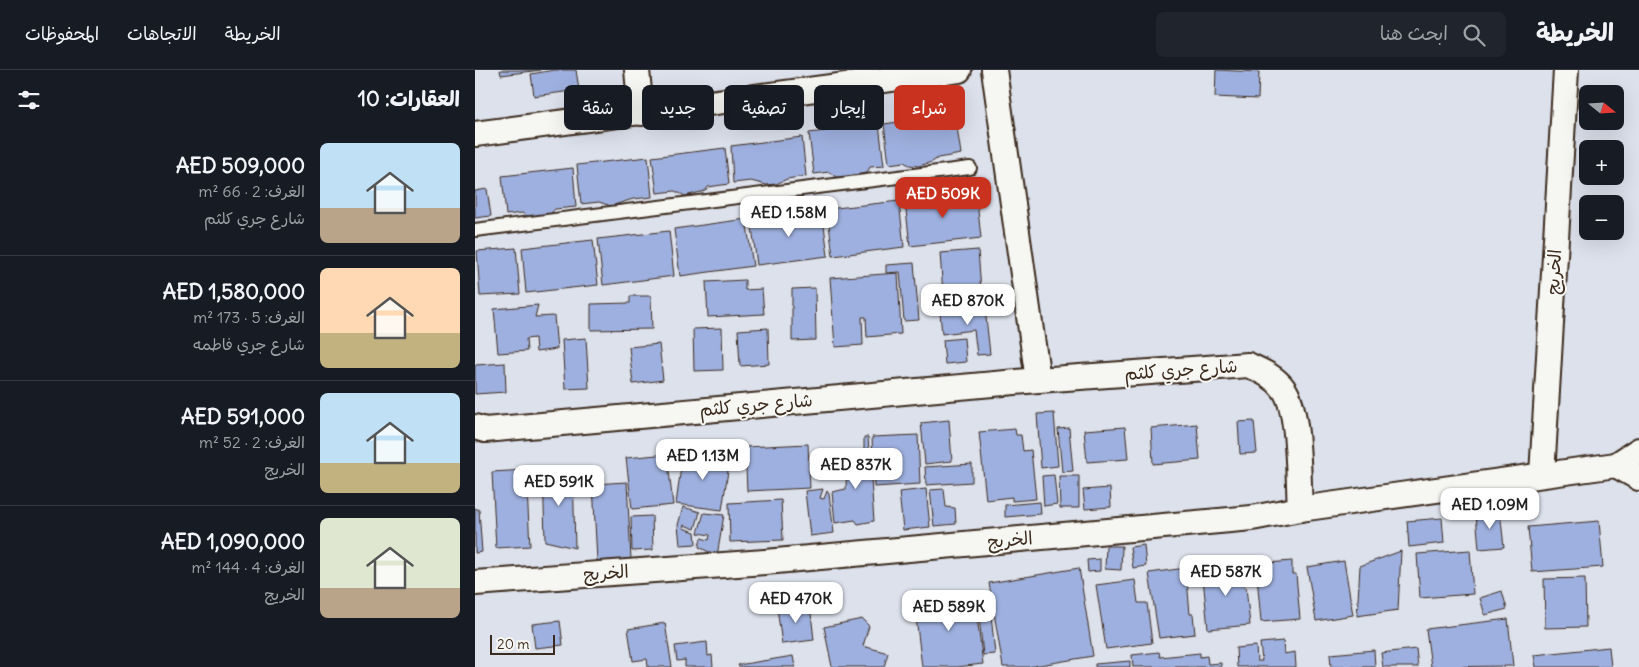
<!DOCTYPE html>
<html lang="ar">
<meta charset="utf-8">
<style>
body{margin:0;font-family:Delius,"Playpen Sans Arabic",sans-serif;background:#20242c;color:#f1f3f6;direction:rtl;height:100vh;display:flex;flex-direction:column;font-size:19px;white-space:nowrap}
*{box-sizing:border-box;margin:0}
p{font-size:16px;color:#9ea1a6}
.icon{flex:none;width:28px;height:28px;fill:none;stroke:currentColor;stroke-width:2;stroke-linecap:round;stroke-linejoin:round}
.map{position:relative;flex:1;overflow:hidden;direction:ltr}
.side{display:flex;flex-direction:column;background:#171b24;width:475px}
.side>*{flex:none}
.banner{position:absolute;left:15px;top:15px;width:475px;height:45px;direction:rtl;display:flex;gap:10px}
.needle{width:32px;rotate:108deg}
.controls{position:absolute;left:1104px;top:15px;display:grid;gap:10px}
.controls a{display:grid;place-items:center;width:45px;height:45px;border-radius:8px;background:#171b24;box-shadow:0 5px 20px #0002;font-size:25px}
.scale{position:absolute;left:15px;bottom:12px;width:65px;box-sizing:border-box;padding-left:5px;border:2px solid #3b2a1e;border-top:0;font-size:14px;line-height:18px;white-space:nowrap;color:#3b2a1e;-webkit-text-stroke:4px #f6f6f2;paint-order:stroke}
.price{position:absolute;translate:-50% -42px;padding:0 11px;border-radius:10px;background:#fff;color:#222;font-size:16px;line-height:32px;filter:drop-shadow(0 1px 2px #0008)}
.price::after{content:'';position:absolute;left:50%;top:30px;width:15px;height:11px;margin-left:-8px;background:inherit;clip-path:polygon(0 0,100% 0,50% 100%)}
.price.current{background:#c8321e;color:#fff}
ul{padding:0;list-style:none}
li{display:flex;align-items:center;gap:15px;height:125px;padding:0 15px}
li+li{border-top:1px solid #363941}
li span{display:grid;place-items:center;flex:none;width:140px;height:100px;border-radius:8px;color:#555}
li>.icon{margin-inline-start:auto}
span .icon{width:60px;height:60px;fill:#fffc;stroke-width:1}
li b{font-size:21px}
h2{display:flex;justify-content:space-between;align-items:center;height:60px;padding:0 15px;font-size:21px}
.pill{padding:0 18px;border-radius:8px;background:#171b24;box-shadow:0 5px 20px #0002;font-size:18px;line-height:45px}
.pill.current{background:#c8321e;color:#fff}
header{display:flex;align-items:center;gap:30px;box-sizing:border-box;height:70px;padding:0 25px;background:#171b24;border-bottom:1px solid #363941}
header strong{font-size:24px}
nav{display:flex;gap:28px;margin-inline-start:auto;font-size:18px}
.search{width:350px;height:45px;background:#20242c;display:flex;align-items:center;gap:12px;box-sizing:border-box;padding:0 18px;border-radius:8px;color:#9ea1a6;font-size:19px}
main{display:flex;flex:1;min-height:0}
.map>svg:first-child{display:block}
.building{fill:#9eb0df;stroke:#3b2a1e}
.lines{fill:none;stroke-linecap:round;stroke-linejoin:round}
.lane-casing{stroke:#3b2a1e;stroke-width:16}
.street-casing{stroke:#3b2a1e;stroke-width:28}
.lane{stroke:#f6f6f2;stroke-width:12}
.street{stroke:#f6f6f2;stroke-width:24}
.labels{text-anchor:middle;stroke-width:4;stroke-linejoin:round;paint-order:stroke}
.street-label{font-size:18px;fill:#3b2a1e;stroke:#f6f6f2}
</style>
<header>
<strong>الخريطة</strong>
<div class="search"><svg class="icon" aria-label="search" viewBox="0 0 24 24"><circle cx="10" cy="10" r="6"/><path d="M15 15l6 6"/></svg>ابحث هنا</div>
<nav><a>الخريطة</a><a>الاتجاهات</a><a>المحفوظات</a></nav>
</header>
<main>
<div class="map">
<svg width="1164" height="597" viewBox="0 0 1164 597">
<rect width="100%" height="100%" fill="#dce1ec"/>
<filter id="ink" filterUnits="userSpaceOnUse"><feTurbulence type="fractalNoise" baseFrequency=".02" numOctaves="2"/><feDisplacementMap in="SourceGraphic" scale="10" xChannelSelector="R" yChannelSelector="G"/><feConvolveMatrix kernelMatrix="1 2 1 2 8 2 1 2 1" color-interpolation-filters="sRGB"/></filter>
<g filter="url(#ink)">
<g class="building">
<path d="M 25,0 L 66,0 L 26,5 Z"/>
<path d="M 79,0 L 101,0 L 104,20 L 59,26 L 56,4 Z"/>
<path d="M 741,0 L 784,2 L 783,29 L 740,27 Z"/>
<path d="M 480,44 L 486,84 L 463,88 L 457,92 L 444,96 L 434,95 L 429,92 L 414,94 L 409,54 Z"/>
<path d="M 404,54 L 409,96 L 395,97 L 392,103 L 369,107 L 361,107 L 354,102 L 339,104 L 334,63 Z"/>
<path d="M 327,67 L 331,106 L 312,109 L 301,114 L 291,115 L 276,111 L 258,113 L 256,76 Z"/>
<path d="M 250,78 L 254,114 L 233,117 L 230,121 L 210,126 L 200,121 L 182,123 L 177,87 Z"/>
<path d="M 173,87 L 177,127 L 158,129 L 136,136 L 124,132 L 106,134 L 102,95 Z"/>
<path d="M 98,98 L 101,137 L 80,139 L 75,144 L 63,146 L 52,146 L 47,143 L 31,145 L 27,106 Z"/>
<path d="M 12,119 L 16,146 L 0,148 L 0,121 Z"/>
<path d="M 501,122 L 506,168 L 435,176 L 430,131 Z"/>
<path d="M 424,131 L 429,177 L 358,186 L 352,139 Z"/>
<path d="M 347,140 L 353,186 L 282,195 L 276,149 Z"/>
<path d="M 271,149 L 278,196 L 205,206 L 199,159 Z"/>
<path d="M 194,161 L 199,206 L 128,215 L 123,169 Z"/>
<path d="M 118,170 L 123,215 L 51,223 L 47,178 Z"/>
<path d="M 41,178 L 45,224 L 5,226 L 2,181 Z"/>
<path d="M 503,180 L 507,234 L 469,237 L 465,183 Z"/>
<path d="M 439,193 L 444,250 L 429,251 L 425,202 L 411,203 L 411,195 Z"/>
<path d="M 423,203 L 426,264 L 392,267 L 391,247 L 387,247 L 388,275 L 360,277 L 355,208 Z"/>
<path d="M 270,210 L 270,220 L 287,219 L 289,244 L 233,247 L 231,212 Z"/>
<path d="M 340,218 L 341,270 L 317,271 L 317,219 Z"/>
<path d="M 155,226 L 176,226 L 177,259 L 116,260 L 116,234 L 155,233 Z"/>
<path d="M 63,235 L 60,247 L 79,246 L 82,279 L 61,282 L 60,268 L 51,269 L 52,281 L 23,283 L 19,239 Z"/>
<path d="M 510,238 L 515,284 L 502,285 L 499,260 L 467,264 L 465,243 Z"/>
<path d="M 247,258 L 248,300 L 219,301 L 218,259 Z"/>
<path d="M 293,258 L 294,294 L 265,296 L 263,260 Z"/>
<path d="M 111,268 L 114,318 L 90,319 L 87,270 Z"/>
<path d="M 489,268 L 491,292 L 470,294 L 468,270 Z"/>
<path d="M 184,274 L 188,310 L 158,314 L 154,277 Z"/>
<path d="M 30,293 L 31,322 L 0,324 L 0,295 Z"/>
<path d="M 579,343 L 583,396 L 566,398 L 562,344 Z"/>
<path d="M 474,350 L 477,391 L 450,394 L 446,353 Z"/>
<path d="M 779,351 L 782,383 L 765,384 L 763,352 Z"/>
<path d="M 722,354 L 725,390 L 678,394 L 676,358 Z"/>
<path d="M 650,357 L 653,389 L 612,392 L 609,360 Z"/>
<path d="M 594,358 L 598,401 L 587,402 L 583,359 Z"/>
<path d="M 540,359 L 541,365 L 546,365 L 548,381 L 556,380 L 561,429 L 537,431 L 537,427 L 511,430 L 504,362 Z"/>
<path d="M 443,365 L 445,414 L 399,417 L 397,367 Z"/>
<path d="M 389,367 L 393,367 L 399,451 L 383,454 L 380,450 L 360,453 L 357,422 L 371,419 L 372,382 L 389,382 Z"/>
<path d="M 333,374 L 335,418 L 272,421 L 270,377 Z"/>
<path d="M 208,382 L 255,388 L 247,440 L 201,434 Z"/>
<path d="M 192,384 L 198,435 L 157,439 L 151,388 Z"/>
<path d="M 497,394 L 497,412 L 451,415 L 450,397 Z"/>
<path d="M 98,399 L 100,478 L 70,471 L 68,400 Z"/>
<path d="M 51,400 L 55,476 L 21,478 L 17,402 Z"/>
<path d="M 579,405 L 582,434 L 569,436 L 567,406 Z"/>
<path d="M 584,406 L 604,406 L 604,438 L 585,438 Z"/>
<path d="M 152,412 L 156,489 L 122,491 L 118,414 Z"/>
<path d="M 635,418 L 636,437 L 610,439 L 608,420 Z"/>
<path d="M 348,419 L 345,428 L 349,429 L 352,421 L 354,424 L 359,463 L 335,466 L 330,421 Z"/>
<path d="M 451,419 L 455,457 L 428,460 L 424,422 Z"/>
<path d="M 469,419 L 471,437 L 480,438 L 481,454 L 459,456 L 455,420 Z"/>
<path d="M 306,430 L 308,470 L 255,472 L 254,433 Z"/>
<path d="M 565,432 L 566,444 L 530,447 L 530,435 Z"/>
<path d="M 208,437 L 225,442 L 220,459 L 209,455 L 208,458 L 220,462 L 221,474 L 205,475 L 203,455 Z"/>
<path d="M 0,438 L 4,440 L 7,482 L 0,483 Z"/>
<path d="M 1025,441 L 1029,477 L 1004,479 L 1001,444 Z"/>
<path d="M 229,443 L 249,445 L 242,486 L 224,477 L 226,468 L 234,470 L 235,465 L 223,463 Z"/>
<path d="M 177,446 L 178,480 L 157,481 L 156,447 Z"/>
<path d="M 967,448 L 969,473 L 934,477 L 932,451 Z"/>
<path d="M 1124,451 L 1128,497 L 1057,502 L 1053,457 Z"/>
<path d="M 669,475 L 671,496 L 658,498 L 655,477 Z"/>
<path d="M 631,476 L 647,476 L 646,500 L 630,499 Z"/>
<path d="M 995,480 L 998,524 L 945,528 L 942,484 Z"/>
<path d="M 926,481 L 923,540 L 882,546 L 885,496 Z"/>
<path d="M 625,489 L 625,501 L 613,502 L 612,490 Z"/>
<path d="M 817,491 L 817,504 L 821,504 L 825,549 L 786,552 L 781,494 Z"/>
<path d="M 869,491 L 878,545 L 841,551 L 832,497 Z"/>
<path d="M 766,494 L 769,518 L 771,517 L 775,555 L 733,559 L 727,498 Z"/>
<path d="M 604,498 L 618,586 L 553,597 L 528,597 L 514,513 Z"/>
<path d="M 711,498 L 715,544 L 718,544 L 720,564 L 684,568 L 674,503 Z"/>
<path d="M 1110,508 L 1111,557 L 1070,558 L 1069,509 Z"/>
<path d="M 660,510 L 663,533 L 672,533 L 677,573 L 631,579 L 621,515 Z"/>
<path d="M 1027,521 L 1032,539 L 1010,545 L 1005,528 Z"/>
<path d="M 499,523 L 508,594 L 482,597 L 447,597 L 439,531 Z"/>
<path d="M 514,525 L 520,584 L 508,585 L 502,526 Z"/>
<path d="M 335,534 L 339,570 L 307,574 L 302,538 Z"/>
<path d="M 387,549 L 394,556 L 388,576 L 413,583 L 409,597 L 357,597 L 349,557 Z"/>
<path d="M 1033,549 L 1038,596 L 956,597 L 951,559 Z"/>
<path d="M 85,551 L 88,575 L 60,578 L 57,554 Z"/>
<path d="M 190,553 L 197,597 L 173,597 L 172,589 L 158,591 L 153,559 Z"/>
<path d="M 808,571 L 809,584 L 820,582 L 821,597 L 762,597 L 761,578 L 781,576 L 782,591 L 787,591 L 785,573 Z"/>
<path d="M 232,572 L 233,586 L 237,585 L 238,597 L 210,597 L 210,590 L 202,591 L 200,576 Z"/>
<path d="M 1134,577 L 1136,597 L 1061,597 L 1059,585 Z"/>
<path d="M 941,579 L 943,597 L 908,597 L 906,583 Z"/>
<path d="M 899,580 L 900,597 L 856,597 L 855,584 Z"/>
<path d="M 684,582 L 685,587 L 725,583 L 725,587 L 732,586 L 733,594 L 746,593 L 746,597 L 658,597 L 657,585 Z"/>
<path d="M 318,586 L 320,597 L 264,597 L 263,595 Z"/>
<path d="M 655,591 L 655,597 L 620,597 L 620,594 Z"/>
</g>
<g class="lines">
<g class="lane-casing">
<path id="lane" d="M 0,160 L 495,98"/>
</g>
<g class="street-casing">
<g id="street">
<path d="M 162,0 L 166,43"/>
<path d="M 519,0 L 563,310"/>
<path d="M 0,64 L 484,0"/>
<path d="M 0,357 L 10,360 L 563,310 L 773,295 C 786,301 799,306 808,318 C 825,339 823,410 825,439"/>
<path d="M 1141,395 L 1164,408"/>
<path d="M 1067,405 L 1091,0"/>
<path d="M 0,513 L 290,492 L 777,448 L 825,439 L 1141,395 L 1164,380"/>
</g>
</g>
<use href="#lane" class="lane"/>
<use href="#street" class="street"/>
</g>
</g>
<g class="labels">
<g class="street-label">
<text transform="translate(1079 202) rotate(-87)" y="6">الخريج</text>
<text transform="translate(706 300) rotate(-4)" y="6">شارع جري كلثم</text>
<text transform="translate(281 335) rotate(-5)" y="6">شارع جري كلثم</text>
<text transform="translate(535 470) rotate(-5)" y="6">الخريج</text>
<text transform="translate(131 503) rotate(-4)" y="6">الخريج</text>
</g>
</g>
</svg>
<div class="controls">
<a><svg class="needle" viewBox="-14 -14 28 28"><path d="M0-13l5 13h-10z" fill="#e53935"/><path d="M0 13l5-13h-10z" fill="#9ea1a6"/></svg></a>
<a>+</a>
<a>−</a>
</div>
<div class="scale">20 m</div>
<b class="price current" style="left:468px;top:149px">AED 509K</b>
<b class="price" style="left:314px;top:168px">AED 1.58M</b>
<b class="price" style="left:493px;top:256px">AED 870K</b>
<b class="price" style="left:228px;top:411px">AED 1.13M</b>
<b class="price" style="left:381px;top:420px">AED 837K</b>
<b class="price" style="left:84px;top:437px">AED 591K</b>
<b class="price" style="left:1015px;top:460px">AED 1.09M</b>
<b class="price" style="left:751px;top:527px">AED 587K</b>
<b class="price" style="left:321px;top:554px">AED 470K</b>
<b class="price" style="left:474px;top:562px">AED 589K</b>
<div class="banner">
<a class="pill current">شراء</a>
<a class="pill">إيجار</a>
<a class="pill">تصفية</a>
<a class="pill">جديد</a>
<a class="pill">شقة</a>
</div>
</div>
<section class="side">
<h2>العقارات: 10<svg class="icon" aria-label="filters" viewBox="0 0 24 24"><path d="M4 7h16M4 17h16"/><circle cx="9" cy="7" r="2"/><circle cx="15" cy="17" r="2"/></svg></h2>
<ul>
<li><span style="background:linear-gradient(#bfe0f5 65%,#b9a48a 0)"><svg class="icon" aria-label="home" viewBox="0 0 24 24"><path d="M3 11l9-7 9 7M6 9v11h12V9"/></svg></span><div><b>AED 509,000</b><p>الغرف: 2 · 66 m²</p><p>شارع جري كلثم</p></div></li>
<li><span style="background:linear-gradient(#ffd9b3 65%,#c2b280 0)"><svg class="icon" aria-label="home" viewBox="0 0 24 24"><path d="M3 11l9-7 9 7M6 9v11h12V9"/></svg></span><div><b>AED 1,580,000</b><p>الغرف: 5 · 173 m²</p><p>شارع جري فاطمه</p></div></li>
<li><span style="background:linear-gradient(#bfe0f5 70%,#c2b280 0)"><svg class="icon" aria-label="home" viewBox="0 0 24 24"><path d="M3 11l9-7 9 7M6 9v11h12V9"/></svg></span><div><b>AED 591,000</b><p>الغرف: 2 · 52 m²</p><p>الخريج</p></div></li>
<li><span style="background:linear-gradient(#dfe7d0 70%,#b9a48a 0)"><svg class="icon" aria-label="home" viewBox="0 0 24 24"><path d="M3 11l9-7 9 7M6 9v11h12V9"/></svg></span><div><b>AED 1,090,000</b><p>الغرف: 4 · 144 m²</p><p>الخريج</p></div></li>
</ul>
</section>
</main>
